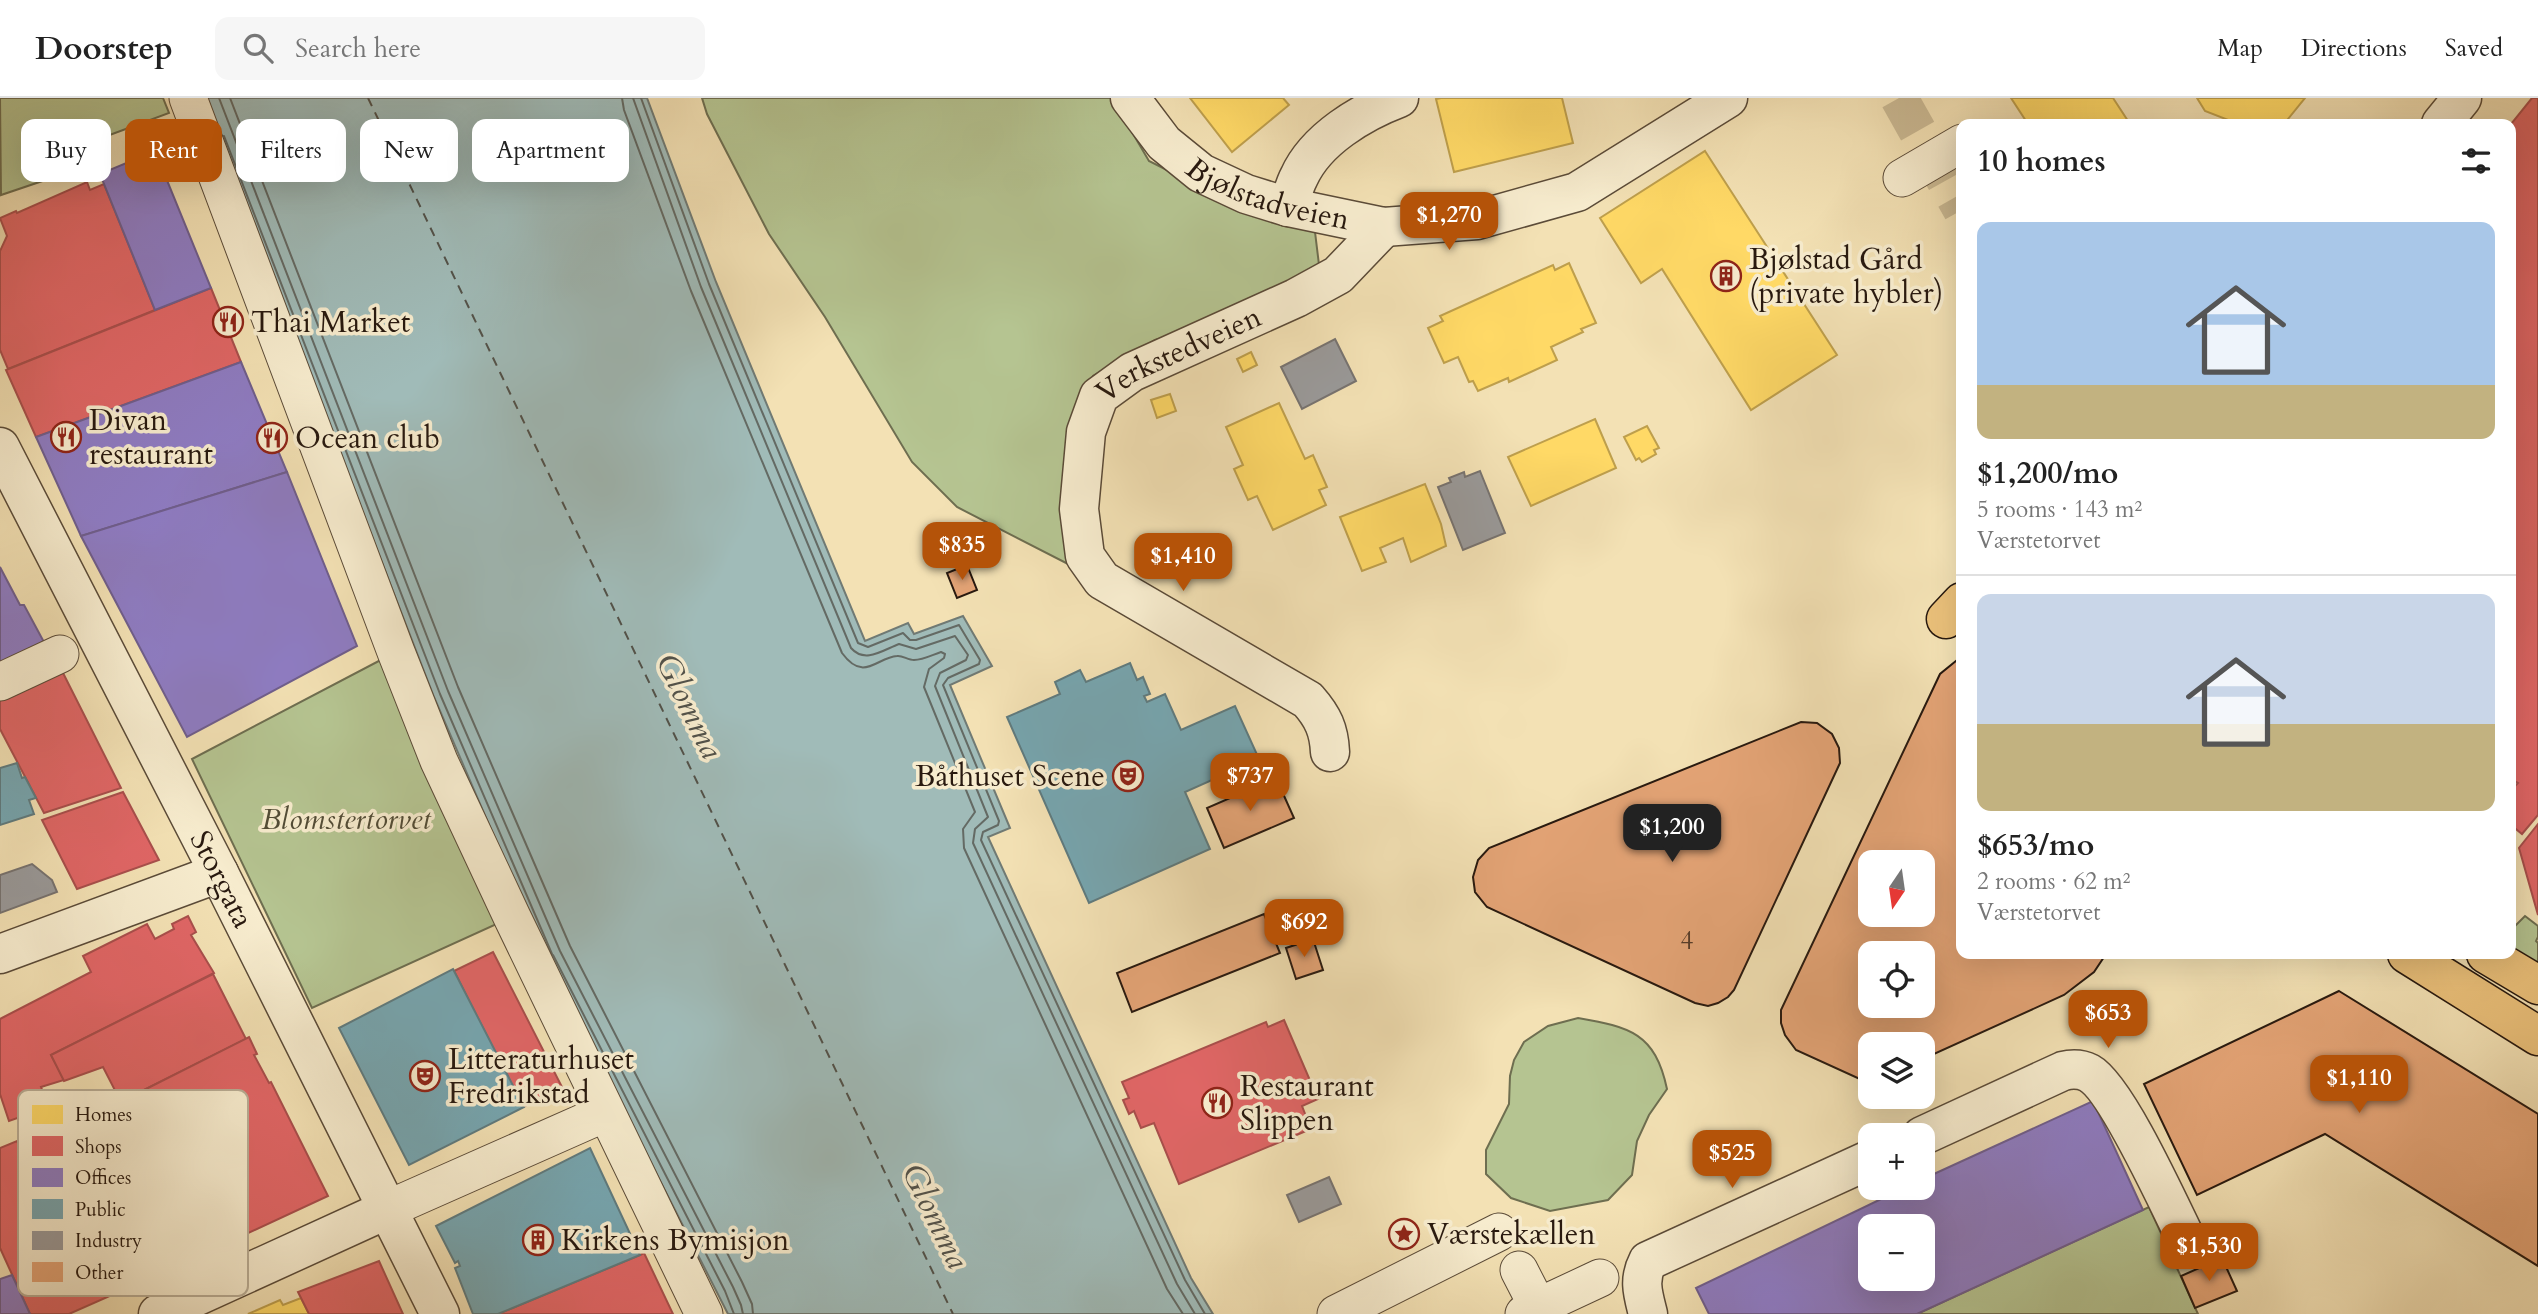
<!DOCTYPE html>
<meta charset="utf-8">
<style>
body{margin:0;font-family:Cardo,serif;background:#f6f6f6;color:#222;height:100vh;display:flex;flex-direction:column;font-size:26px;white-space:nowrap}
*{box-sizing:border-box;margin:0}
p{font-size:23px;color:#767676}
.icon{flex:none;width:38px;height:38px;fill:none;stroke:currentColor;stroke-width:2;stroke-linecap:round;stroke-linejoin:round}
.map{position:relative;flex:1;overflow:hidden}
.side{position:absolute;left:1956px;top:21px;width:560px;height:840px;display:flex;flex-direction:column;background:#fff;border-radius:14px;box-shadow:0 7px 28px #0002}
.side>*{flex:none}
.top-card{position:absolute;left:21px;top:21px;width:665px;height:63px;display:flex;gap:14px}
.needle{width:46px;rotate:193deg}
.tools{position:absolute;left:1858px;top:752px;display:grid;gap:14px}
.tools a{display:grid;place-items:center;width:77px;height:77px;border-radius:14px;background:#fff;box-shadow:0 7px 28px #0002;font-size:35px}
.price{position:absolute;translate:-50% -60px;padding:0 16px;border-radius:14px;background:#b45309;color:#fff;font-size:23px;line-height:46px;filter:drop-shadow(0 2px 4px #0008)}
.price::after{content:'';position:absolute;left:50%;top:42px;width:21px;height:16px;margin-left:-10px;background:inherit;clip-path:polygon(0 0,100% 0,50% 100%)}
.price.on{background:#222;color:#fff}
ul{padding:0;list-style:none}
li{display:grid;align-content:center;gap:14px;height:371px;padding:0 21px}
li+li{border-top:2px solid #e0e0e0}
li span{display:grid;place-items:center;height:217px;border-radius:14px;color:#555}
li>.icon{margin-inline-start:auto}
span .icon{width:126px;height:126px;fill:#fffc;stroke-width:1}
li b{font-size:30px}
h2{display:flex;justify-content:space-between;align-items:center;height:84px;padding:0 21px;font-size:30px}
.pill{padding:0 24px;border-radius:14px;background:#fff;box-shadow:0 7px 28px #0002;font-size:24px;line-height:63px}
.pill.on{background:#b45309;color:#fff}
header{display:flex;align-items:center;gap:42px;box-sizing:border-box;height:98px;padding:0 35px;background:#fff;border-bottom:2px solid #e0e0e0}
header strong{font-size:33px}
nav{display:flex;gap:38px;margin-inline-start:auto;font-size:24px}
.search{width:490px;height:63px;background:#f6f6f6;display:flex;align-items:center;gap:18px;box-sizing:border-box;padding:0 24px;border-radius:14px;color:#767676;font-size:26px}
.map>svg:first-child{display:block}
.green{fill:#b5c491;stroke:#6e6e50;stroke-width:2}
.water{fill:#a0bbb8;stroke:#707a74;stroke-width:2}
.homes{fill:#ffd966;stroke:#be9f4c;stroke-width:2}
.shops{fill:#e06666;stroke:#a94f4c;stroke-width:2}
.offices{fill:#8e7cc3;stroke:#6f5e8d;stroke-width:2;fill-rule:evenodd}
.public{fill:#76a5af;stroke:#5f7b7f;stroke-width:2}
.industry{fill:#999;stroke:#777370;stroke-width:2}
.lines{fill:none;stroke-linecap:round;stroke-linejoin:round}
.shore{stroke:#646a64;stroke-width:2}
.ferry{stroke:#52524a;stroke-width:2;stroke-dasharray:9 7;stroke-linecap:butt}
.building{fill:#e4a476;stroke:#28190f;stroke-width:2;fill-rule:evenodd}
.primary-tunnel{stroke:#cab993;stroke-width:38;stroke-dasharray:38 19;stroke-linecap:butt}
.pedestrian-casing{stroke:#5b4b38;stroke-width:39}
.minor-casing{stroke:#5b4b38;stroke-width:41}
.tertiary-casing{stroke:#5b4b38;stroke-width:41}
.primary-casing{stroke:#28190f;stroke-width:41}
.pedestrian{stroke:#f7ecce;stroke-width:37}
.minor{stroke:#f7ecce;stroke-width:38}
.tertiary{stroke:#f7ecce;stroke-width:38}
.primary{stroke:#eac07a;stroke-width:38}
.labels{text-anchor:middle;stroke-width:7;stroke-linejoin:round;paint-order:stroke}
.number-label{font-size:26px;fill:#573c29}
.street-label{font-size:30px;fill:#28190f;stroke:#f7ecce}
.poi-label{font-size:30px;fill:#28190f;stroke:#f7ecce;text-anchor:start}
.park-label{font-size:30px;font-style:italic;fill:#524c36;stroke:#f7ecce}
.water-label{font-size:32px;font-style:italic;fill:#52524a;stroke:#f7ecce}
.key{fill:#f7ecce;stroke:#b9ad95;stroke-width:2}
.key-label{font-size:19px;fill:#28190f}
</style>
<header>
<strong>Doorstep</strong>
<div class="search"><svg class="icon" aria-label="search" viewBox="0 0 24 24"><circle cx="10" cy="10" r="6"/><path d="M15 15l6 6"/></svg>Search here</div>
<nav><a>Map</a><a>Directions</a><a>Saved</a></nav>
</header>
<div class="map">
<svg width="2538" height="1216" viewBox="0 0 2538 1216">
<rect width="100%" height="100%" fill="#f3e1b4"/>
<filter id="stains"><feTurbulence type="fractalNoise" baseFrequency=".00286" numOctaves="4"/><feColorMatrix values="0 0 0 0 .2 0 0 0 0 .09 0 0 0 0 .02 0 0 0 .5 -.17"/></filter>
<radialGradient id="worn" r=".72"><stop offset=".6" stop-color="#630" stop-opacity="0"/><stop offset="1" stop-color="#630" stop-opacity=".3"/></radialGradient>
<g class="green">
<path d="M 0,0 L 163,0 L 169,15 L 72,51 L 75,72 L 1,97 Z"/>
<path d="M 702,0 L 1112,0 L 1149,63 L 1230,104 L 1315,134 L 1320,175 L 1228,222 L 1155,242 L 1093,278 L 1066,347 L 1070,467 L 957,409 L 912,364 L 825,219 L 769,136 L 707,16 Z"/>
<path d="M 396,554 L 512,819 L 312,910 L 192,661 Z"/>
<path d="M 2525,818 L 2538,828 L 2538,839 L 2536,843 L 2538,845 L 2538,873 L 2511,856 L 2511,832 Z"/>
<path d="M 1578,920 C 1630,929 1655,935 1667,991 L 1649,1017 L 1637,1043 L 1632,1077 L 1608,1102 L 1550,1113 L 1511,1100 L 1486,1076 L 1486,1052 L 1509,1006 L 1510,978 L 1514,962 L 1524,944 L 1548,928 Z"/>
<path d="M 2149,1109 L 2198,1216 L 1917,1216 Z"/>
</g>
<path class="water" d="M 202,0 L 647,0 L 716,184 L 865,543 L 908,525 L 914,536 L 963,518 L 992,568 L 950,587 L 1010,730 L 988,739 L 1191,1180 L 1213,1216 L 728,1216 L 546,859 L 434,599 Z"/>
<g class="homes">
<path d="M 1190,0 L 1283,0 L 1289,7 L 1232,54 Z"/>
<path d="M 1441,0 L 1562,0 L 1573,45 L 1454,74 L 1436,1 Z"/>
<path d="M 2011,0 L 2113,0 L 2130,26 L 2028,26 Z"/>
<path d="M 2197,0 L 2305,0 L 2284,26 L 2230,26 L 2231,23 L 2205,13 Z"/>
<path d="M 1705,53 L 1837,257 L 1751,312 L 1662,171 L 1641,185 L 1600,120 Z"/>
<path d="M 1569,165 L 1596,225 L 1581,231 L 1583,234 L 1551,249 L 1557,262 L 1509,284 L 1508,280 L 1478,293 L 1473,283 L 1469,284 L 1458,259 L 1444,265 L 1428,230 L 1443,223 L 1440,218 L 1553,167 L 1555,172 Z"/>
<path d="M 1251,254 L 1257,267 L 1243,274 L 1237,261 Z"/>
<path d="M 1170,296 L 1176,313 L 1157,320 L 1151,302 Z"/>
<path d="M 1279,305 L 1305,361 L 1313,357 L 1327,389 L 1319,392 L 1326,407 L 1273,432 L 1257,398 L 1248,402 L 1234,371 L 1243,367 L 1226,329 Z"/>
<path d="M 1595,321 L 1616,370 L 1531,408 L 1508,359 Z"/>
<path d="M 1647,328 L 1659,350 L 1654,352 L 1656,356 L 1642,364 L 1639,360 L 1636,362 L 1624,339 Z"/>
<path d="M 1425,386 L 1441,426 L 1446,448 L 1411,464 L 1403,440 L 1380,450 L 1386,464 L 1362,473 L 1340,419 Z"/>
<path d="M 301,1200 L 309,1216 L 248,1216 L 280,1202 L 283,1207 Z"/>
</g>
<g class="shops">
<path d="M 2532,0 L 2538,0 L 2538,717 L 2522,736 L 2511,727 L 2511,692 L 2518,685 L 2511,681 L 2511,26 Z"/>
<path d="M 87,84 L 90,92 L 104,86 L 155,212 L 8,271 L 0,252 L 0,153 L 7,138 L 0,120 L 16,113 L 17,115 Z"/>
<path d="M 211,190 L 241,264 L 36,339 L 6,272 Z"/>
<path d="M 60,569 L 121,690 L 44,715 L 0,631 L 0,589 Z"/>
<path d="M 123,694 L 159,762 L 77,791 L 42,722 Z"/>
<path d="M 2538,726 L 2538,817 L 2519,750 Z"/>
<path d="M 188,818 L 196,834 L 191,837 L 214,875 L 51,957 L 64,982 L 41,989 L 49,1009 L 9,1023 L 0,996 L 0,921 L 91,874 L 83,858 L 147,826 L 155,841 L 174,831 L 172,826 Z"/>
<path d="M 493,854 L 562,989 L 523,1009 L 454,873 Z"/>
<path d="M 213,876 L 246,941 L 138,995 L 140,999 L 123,1008 L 103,969 L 64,983 L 51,957 Z"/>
<path d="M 1284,922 L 1318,1001 L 1302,1008 L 1311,1031 L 1179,1086 L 1154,1025 L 1141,1030 L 1134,1013 L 1129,1016 L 1123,1002 L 1129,1000 L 1122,984 L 1266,924 L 1268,929 Z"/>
<path d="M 249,939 L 257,956 L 254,957 L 269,985 L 271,984 L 328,1098 L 173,1170 L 133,1091 L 186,1068 L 184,1064 L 210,1052 L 191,1014 L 126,1046 L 110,1013 L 140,999 L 138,995 Z"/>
<path d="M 17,1043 L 27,1068 L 32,1065 L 59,1126 L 92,1111 L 91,1107 L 107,1100 L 109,1104 L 133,1093 L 173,1170 L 69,1216 L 30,1216 L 0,1150 L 0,1050 Z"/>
<path d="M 644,1155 L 673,1216 L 498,1216 L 640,1157 Z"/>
<path d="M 379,1163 L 403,1216 L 309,1216 L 298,1194 Z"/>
</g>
<g class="offices">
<path d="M 155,53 L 211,190 L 155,212 L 100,76 Z"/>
<path d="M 241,264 L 287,374 L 81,438 L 36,339 Z"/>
<path d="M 287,374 L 357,548 L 187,639 L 81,438 Z"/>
<path d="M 0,469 L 20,507 L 24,507 L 45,546 L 0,582 Z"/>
<path d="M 2093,1003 L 2143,1112 L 1917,1216 L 1709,1216 L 1696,1190 L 1904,1090 L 1923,1090 L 1923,1081 ZM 1871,1129 L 1923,1129 L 1923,1181 L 1871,1181 Z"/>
<path d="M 12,1177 L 30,1216 L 0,1216 L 0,1181 Z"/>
</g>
<g class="public">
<path d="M 1130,565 L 1137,582 L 1143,579 L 1150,596 L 1144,598 L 1147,604 L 1165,596 L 1181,632 L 1235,608 L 1259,661 L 1185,694 L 1210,751 L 1089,805 L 1007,619 L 1060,596 L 1055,584 L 1080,572 L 1086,584 Z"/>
<path d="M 17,665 L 22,680 L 25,679 L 36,700 L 29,702 L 34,716 L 0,727 L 0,670 Z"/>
<path d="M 453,871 L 524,1009 L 409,1067 L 339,930 Z"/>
<path d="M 590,1050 L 640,1157 L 498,1216 L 473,1216 L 455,1170 L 460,1168 L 458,1163 L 455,1165 L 436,1128 Z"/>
</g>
<g class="industry">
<path d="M 1335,241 L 1356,283 L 1302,311 L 1281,269 Z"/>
<path d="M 1480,373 L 1505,435 L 1463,452 L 1438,389 L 1451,384 L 1449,380 L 1464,374 L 1465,379 Z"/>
<path d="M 32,766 L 52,782 L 57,794 L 0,815 L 0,777 Z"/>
<path d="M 1329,1079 L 1341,1106 L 1299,1124 L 1287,1097 Z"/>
</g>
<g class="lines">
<g class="shore">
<path d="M 219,0 L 448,593 L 560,853 L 733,1189 L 741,1207 L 743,1216"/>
<path d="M 230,0 L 458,589 L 570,848 L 742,1184 L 752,1206 L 753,1216"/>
<path d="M 622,0 L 624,12 L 691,193 L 842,555 C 864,585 877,559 897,558 C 902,557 908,562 914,562 C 923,562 932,557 941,554 L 945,556 L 944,560 L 929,571 L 924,589 L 975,714 L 963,731 L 964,750 L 1167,1191 L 1183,1216"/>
<path d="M 633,0 L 701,189 L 851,550 C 865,566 883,552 899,546 L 916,551 L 955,538 L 968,557 L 966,562 L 940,575 L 935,588 L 988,719 L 975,731 L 973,745 L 1177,1186 L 1195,1216"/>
<path d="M 641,0 L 709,186 L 858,545 L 868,549 L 903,535 L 910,542 L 916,542 L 959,527 L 980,562 L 979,566 L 948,580 L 943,587 L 999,723 L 998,727 L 983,734 L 981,742 L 1185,1182 L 1205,1216"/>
<path d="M 224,38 L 440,596 L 552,856"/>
<path d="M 553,857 L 725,1193 L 734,1216"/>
</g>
<path class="ferry" d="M 368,0 L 953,1216"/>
</g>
<g class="building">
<path d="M 967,467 L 977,492 L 957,500 L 947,475 Z"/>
<path d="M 1962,558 L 1962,856 L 2106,856 L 2094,874 L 2064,897 L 1923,961 L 1923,947 L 1871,947 L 1871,983 L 1862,982 L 1796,952 L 1785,937 L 1781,925 L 1781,912 L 1940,576 ZM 1871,765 L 1923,765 L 1923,817 L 1871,817 ZM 1871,856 L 1923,856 L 1923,908 L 1871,908 Z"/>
<path d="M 1801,624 L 1817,625 L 1832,636 L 1839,650 L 1840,665 L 1734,892 L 1728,899 L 1718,905 L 1708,908 L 1695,905 L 1487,809 L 1475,794 L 1473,779 L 1478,762 L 1489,750 Z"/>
<path d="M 1276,680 L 1294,720 L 1224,750 L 1207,710 Z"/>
<path d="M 1264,816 L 1280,855 L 1132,914 L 1117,875 Z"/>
<path d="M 1313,841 L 1323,872 L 1296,881 L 1286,850 Z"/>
<path d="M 2339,893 L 2538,1016 L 2538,1168 L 2325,1036 L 2197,1097 L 2144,986 Z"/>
<path d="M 2222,1160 L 2237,1193 L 2195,1210 L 2181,1178 Z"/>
</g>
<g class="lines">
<path class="primary-tunnel" d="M 1899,0 L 1962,112"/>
<g class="pedestrian-casing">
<g id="pedestrian">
<path d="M 188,0 L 396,554 L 439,663 L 512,819 L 704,1216"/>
<path d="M 1902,80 L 1962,45"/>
<path d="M 0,584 L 60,556"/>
<path d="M 388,1111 L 605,1015"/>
<path d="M 1519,1172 L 1538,1209 L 1524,1216"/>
<path d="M 1538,1209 L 1600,1180"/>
<path d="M 1336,1216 L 1499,1134"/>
</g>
</g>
<g class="minor-casing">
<g id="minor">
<path id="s1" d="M 1130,0 L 1164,45 L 1201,75 L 1246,96 L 1288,109 L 1384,129 L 1477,122 L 1577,94 L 1728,0"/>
<path d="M 1288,109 C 1292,99 1294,88 1299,79 C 1316,41 1362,14 1399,0"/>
<path id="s2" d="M 0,349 L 219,775 L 440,1216"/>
<path id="s3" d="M 1330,654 C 1329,632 1323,619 1308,602 L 1102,482 L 1085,458 L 1079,411 L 1086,334 L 1099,298 L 1132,274 L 1296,200 L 1338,177 L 1384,129"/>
<path d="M 0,856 L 219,775"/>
<path d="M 1922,1038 L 2063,973 C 2071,971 2081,971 2089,975 C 2117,990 2173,1115 2190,1149"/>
<path d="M 158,1216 L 388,1111"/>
<path d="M 1648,1216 C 1643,1196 1638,1182 1648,1163 L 1871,1061"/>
</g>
</g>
<g class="tertiary-casing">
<path id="tertiary" d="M 2441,26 L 2462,0"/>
</g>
<g class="primary-casing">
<g id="primary">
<path d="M 1946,521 L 1962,504"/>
<path d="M 2407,856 L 2538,938"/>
<path d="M 2486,856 L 2538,887"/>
</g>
</g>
<use href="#pedestrian" class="pedestrian"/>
<use href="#minor" class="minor"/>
<use href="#tertiary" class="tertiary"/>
<use href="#primary" class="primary"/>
</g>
<defs>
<g id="building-ring" transform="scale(1.575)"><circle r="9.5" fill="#f7ecce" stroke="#8f2418" stroke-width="1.5"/><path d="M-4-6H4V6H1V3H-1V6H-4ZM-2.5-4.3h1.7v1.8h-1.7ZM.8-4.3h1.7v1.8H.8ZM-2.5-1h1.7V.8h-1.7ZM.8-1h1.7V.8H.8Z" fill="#8f2418"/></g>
<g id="restaurant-ring" transform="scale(1.575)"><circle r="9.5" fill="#f7ecce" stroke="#8f2418" stroke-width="1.5"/><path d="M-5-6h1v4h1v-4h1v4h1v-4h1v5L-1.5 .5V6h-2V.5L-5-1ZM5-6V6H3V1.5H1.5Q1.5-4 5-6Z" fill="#8f2418"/></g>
<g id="theatre-ring" transform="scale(1.575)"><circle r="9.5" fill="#f7ecce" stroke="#8f2418" stroke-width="1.5"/><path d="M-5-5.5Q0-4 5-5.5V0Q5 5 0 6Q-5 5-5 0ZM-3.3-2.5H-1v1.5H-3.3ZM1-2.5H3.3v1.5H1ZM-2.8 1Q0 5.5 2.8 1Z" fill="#8f2418"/></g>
<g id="sight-ring" transform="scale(1.575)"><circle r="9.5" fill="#f7ecce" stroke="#8f2418" stroke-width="1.5"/><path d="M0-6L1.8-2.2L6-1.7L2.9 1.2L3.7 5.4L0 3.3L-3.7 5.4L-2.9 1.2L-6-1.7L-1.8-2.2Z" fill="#8f2418"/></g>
</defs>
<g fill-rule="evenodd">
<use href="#building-ring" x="1726" y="178"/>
<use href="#restaurant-ring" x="228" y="224"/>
<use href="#restaurant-ring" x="66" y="339"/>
<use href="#restaurant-ring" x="272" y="340"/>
<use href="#theatre-ring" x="1128" y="678"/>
<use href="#theatre-ring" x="425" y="978"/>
<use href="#restaurant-ring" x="1217" y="1005"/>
<use href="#sight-ring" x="1404" y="1136"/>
<use href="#building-ring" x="538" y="1142"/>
</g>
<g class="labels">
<g class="number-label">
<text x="1687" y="851">4</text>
</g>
<g class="street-label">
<text dy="10" stroke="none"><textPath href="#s1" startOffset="175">Bjølstadveien</textPath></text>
<text dy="10" stroke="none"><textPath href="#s3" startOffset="579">Verkstedveien</textPath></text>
<text dy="10" stroke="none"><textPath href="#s2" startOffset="486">Storgata</textPath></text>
</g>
<g class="poi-label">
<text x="1749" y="171">Bjølstad Gård<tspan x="1749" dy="34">(private hybler)</tspan></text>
<text x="251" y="234">Thai Market</text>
<text x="89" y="332">Divan<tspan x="89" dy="34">restaurant</tspan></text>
<text x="295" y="350">Ocean club</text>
<text x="1105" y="688" text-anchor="end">Båthuset Scene</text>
<text x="448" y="971">Litteraturhuset<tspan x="448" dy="34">Fredrikstad</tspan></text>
<text x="1240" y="998">Restaurant<tspan x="1240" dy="34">Slippen</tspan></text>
<text x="1427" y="1146">Værstekællen</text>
<text x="561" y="1152">Kirkens Bymisjon</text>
</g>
<g class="park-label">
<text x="346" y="731">Blomstertorvet</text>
</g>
<g class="water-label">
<text transform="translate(690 608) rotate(64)" y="11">Glomma</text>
<text transform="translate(936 1118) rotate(64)" y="11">Glomma</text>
</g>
</g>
<rect x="18" y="992" width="230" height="206" rx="10" class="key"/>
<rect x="32" y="1007" width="31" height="19" fill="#ffd966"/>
<rect x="32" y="1038" width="31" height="20" fill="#e06666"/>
<rect x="32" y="1070" width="31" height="19" fill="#8e7cc3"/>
<rect x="32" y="1101" width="31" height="20" fill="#76a5af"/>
<rect x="32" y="1133" width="31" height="19" fill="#999"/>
<rect x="32" y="1164" width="31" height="20" fill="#e4a476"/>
<g class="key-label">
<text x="75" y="1023">Homes</text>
<text x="75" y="1055">Shops</text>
<text x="75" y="1086">Offices</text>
<text x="75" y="1118">Public</text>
<text x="75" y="1149">Industry</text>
<text x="75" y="1181">Other</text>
</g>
<rect width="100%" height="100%" filter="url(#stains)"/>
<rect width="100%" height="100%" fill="url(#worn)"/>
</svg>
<div class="tools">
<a><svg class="needle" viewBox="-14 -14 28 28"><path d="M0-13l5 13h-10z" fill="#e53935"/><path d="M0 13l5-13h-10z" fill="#767676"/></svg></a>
<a><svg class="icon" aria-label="locate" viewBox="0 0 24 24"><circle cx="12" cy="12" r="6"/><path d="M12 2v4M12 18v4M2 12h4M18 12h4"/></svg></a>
<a><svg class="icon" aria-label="layers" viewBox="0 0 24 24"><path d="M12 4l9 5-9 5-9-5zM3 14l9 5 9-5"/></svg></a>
<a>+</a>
<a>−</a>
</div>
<b class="price" style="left:1449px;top:154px">$1,270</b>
<b class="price" style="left:962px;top:484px">$835</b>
<b class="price" style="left:1183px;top:495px">$1,410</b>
<b class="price" style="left:1250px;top:715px">$737</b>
<b class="price on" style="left:1672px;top:766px">$1,200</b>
<b class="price" style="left:1304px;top:861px">$692</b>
<b class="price" style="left:2108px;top:952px">$653</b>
<b class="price" style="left:2359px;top:1017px">$1,110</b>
<b class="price" style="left:1732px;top:1092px">$525</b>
<b class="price" style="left:2209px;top:1185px">$1,530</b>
<div class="top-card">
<a class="pill">Buy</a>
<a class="pill on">Rent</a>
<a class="pill">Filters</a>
<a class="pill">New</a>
<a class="pill">Apartment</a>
</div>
<section class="side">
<h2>10 homes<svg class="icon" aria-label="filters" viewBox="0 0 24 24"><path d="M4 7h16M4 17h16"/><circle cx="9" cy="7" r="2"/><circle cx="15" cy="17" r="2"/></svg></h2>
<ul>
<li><span style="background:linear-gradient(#a9c7e8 75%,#c2b280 0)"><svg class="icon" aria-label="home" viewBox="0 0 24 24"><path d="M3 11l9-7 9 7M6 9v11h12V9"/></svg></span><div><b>$1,200/mo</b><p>5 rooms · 143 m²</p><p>Værstetorvet</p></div></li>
<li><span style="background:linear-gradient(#c9d6e8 60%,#c2b280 0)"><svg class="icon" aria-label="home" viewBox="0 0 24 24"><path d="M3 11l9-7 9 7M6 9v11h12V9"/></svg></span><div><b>$653/mo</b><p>2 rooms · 62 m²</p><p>Værstetorvet</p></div></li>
</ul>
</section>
</div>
